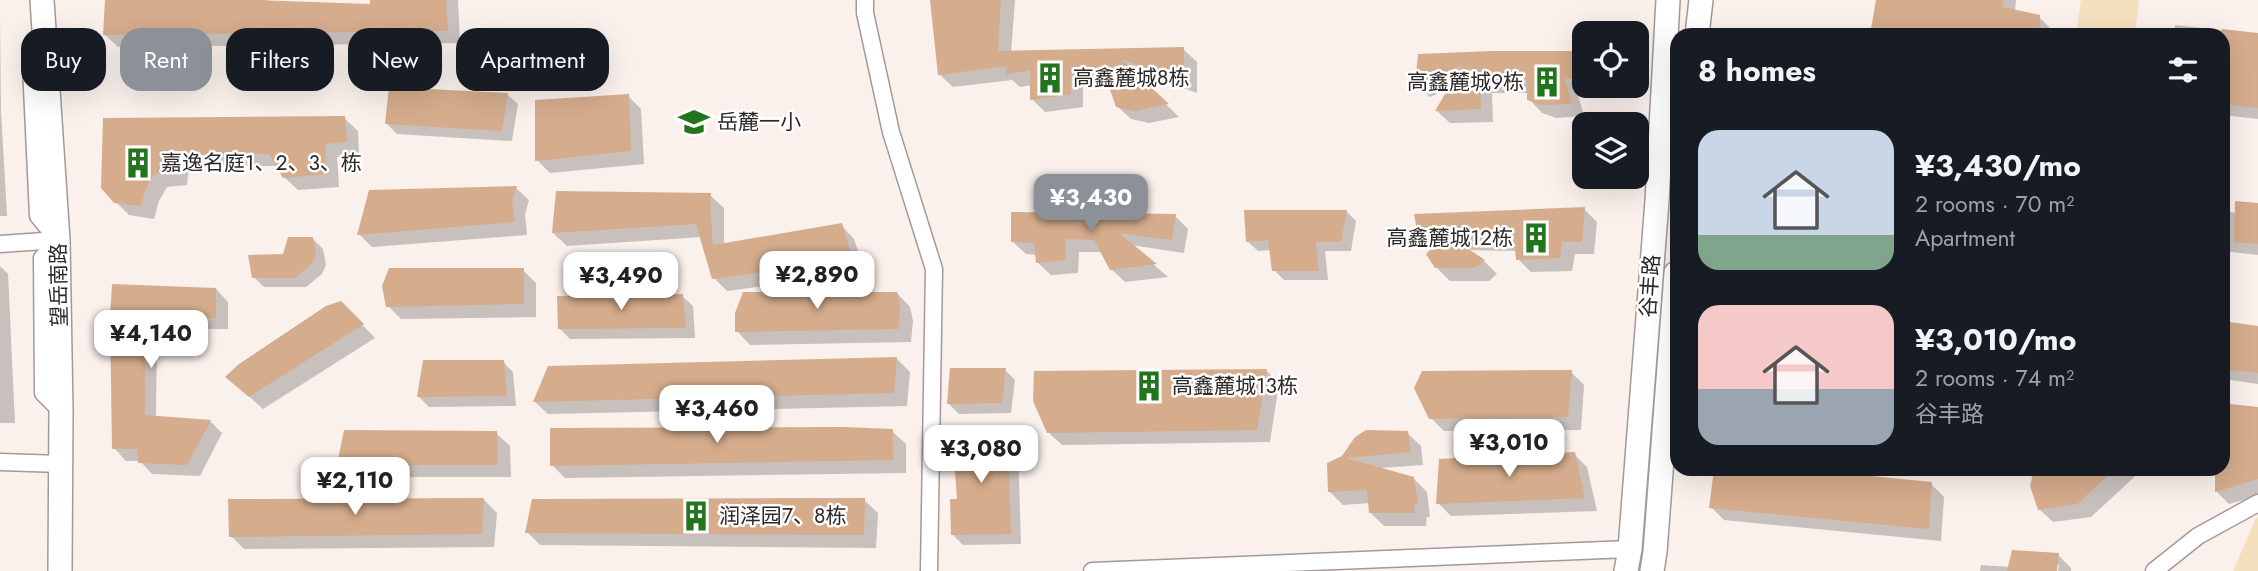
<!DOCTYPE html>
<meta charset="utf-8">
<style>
body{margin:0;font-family:Jost,"Noto Sans SC",sans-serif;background:#242831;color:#f1f3f6;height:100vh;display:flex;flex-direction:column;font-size:26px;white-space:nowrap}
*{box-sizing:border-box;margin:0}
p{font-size:23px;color:#9ea1a6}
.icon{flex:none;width:38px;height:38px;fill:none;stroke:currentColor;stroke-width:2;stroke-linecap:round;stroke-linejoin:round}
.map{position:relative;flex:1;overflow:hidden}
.sheet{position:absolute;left:1670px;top:28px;width:560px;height:448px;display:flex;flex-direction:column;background:#171b24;border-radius:21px;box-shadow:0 7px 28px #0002}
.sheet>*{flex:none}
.banner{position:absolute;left:21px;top:28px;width:665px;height:63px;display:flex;gap:14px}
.controls{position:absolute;left:1572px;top:21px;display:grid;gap:14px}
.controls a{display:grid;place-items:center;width:77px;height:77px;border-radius:14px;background:#171b24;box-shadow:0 7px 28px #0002;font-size:35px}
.price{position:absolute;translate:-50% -60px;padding:0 16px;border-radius:14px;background:#fff;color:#222;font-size:23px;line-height:46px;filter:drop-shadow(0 2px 4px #0008)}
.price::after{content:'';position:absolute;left:50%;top:42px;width:21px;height:16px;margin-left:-10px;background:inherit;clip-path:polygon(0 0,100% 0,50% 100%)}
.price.current{background:#8c9099;color:#fff}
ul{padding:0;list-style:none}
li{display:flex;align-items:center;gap:21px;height:175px;padding:0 28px}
li span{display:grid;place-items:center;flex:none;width:196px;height:140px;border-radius:21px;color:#555}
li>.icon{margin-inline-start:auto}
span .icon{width:84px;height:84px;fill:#fffc;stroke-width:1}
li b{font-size:30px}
h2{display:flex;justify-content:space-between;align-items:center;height:84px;padding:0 28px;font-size:30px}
.pill{padding:0 24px;border-radius:21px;background:#171b24;box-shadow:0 7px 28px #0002;font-size:24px;line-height:63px}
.pill.current{background:#8c9099;color:#fff}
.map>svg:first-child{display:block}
.green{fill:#f4e0bd}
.shadow{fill:#0003}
.building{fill:#d5ac8c}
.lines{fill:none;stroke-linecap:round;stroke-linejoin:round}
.street-casing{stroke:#a39996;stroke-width:19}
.secondary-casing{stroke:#a39996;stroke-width:26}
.street{stroke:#fff;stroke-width:16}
.secondary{stroke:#fff;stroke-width:23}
.labels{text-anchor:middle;stroke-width:5;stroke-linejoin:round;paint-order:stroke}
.poi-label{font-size:21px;fill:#2d2928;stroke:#fff;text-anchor:start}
.street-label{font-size:21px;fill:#2d2928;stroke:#fff}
</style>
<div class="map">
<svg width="2258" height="571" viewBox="0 0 2258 571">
<rect width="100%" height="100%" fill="#faf0ec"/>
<g class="green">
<path d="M 2081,0 L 2139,0 L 2135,35 L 2076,35 Z"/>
<path d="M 2258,517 L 2258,571 L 2233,571 L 2256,518 Z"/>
</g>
<g class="shadow">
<path d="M 107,0 L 267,0 L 267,3 L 371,6 L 372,0 L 458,0 L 460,43 L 118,47 L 104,34 Z"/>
<path d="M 932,0 L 1015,0 L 1011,53 L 1183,49 L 1197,62 L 1197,93 L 1130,69 L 1179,117 L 1149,123 L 1131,119 L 1117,106 L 1110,85 L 1083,86 L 1083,107 L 1045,112 L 1032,99 L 1032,85 L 1020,87 L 1012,80 L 953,87 L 939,74 Z"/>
<path d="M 1878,0 L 2016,0 L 2015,12 L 2039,17 L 2052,30 L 2052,35 L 1872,35 Z"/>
<path d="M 0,14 L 1,111 L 7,216 L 0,216 Z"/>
<path d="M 2175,25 L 2258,34 L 2258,119 L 2222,115 L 2222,35 L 2174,35 Z"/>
<path d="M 1584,53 L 1584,86 L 1600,86 L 1600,91 L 1577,91 L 1584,116 L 1556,118 L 1542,113 L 1529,99 L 1529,93 L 1492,93 L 1493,122 L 1450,123 L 1437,111 L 1450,88 L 1430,97 L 1417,84 L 1420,56 Z"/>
<path d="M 507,94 L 518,104 L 512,141 L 397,134 L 387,124 Z"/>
<path d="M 628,96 L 641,109 L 644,164 L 550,173 L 537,160 Z"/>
<path d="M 344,118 L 358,131 L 359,155 L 337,157 L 339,187 L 298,190 L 284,177 L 278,166 L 189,166 L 187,185 L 167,187 L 159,201 L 154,219 L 129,215 L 115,201 L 104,119 Z"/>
<path d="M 516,188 L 529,200 L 525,215 L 527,235 L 372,247 L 359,234 Z"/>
<path d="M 710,195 L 724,208 L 724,245 L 841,225 L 854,239 L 865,272 L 727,291 L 714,278 L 702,237 L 567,246 L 553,233 Z"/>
<path d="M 2258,205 L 2258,255 L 2222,251 L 2222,210 L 2236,213 Z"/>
<path d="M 1584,209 L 1597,222 L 1594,254 L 1575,254 L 1572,271 L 1531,272 L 1518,259 L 1517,251 L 1466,250 L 1484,261 L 1497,274 L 1489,281 L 1450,281 L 1436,267 L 1433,249 L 1420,235 Z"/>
<path d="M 1346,211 L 1356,221 L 1351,251 L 1325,251 L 1328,280 L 1284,280 L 1274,270 L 1271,250 L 1258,251 L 1247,241 Z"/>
<path d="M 1175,216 L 1188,229 L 1184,253 L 1131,245 L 1168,277 L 1125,282 L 1111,269 L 1102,252 L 1079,252 L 1078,273 L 1051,275 L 1037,262 L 1037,255 L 1026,254 L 1012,241 Z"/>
<path d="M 313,239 L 323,249 L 326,265 L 322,274 L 306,287 L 264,287 L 254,277 Z"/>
<path d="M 0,266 L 8,274 L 15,423 L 0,423 Z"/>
<path d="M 523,270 L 536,283 L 536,317 L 401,319 L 388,306 Z"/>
<path d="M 114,285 L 216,289 L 228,302 L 228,329 L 201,329 L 200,345 L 157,326 L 156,417 L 210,421 L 222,433 L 200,476 L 152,474 L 140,461 L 126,461 L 114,448 Z"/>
<path d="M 897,293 L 910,307 L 913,321 L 911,342 L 750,345 L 737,331 Z"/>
<path d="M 682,296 L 693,306 L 695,338 L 570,339 L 560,329 Z"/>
<path d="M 341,303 L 375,338 L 263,409 L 241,389 Z"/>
<path d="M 2222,323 L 2258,328 L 2258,384 L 2230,380 L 2222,373 Z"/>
<path d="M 897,359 L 910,372 L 907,406 L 548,414 L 535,402 Z"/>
<path d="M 503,362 L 513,372 L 516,406 L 429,407 L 419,397 Z"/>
<path d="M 1005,370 L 1015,380 L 1011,413 L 959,414 L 949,404 Z"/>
<path d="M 1266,370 L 1279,383 L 1270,442 L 1062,445 L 1048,432 Z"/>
<path d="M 1571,372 L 1584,385 L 1581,430 L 1444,431 L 1431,418 Z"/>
<path d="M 2258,409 L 2258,496 L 2229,504 L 2216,491 L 2216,469 L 2222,469 Z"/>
<path d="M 892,431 L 906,444 L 906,473 L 565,478 L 552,465 Z"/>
<path d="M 496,433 L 510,446 L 511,477 L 352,477 L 339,464 Z"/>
<path d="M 1407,433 L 1421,446 L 1423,465 L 1380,468 L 1413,478 L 1427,492 L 1430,517 L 1427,517 L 1426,526 L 1384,526 L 1371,513 L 1370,503 L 1343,505 L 1330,492 L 1329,464 Z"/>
<path d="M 1008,437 L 1018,447 L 1021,544 L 963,545 L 953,535 L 959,500 Z"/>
<path d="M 1574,454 L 1587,467 L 1597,511 L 1451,516 L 1438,503 Z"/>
<path d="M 1716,469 L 1781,469 L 1931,484 L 1944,497 L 1941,541 L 1724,520 L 1711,507 Z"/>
<path d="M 2036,469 L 2143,469 L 2091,517 L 2053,522 L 2039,509 Z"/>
<path d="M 484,500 L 497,513 L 494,547 L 244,549 L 231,536 Z"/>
<path d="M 864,500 L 878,513 L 876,548 L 540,545 L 527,532 Z"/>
<path d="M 2058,555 L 2071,568 L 2071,571 L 2058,571 L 2059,565 L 2056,565 L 2055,571 L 1980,571 L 1981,565 L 2010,567 Z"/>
</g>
<g class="building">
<path d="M 105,0 L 254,0 L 370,4 L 370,0 L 446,0 L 448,31 L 103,35 Z"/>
<path d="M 930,0 L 1001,0 L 998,51 L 1184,47 L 1184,81 L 1121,59 L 1169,104 L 1135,111 L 1116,107 L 1104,72 L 1071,73 L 1071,94 L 1030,100 L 1030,70 L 1005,75 L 1007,66 L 938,75 Z"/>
<path d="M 1876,0 L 2003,0 L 2003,7 L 2040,15 L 2039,35 L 1870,35 Z"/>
<path d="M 2222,29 L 2258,33 L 2258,108 L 2222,104 Z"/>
<path d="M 1492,51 L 1584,51 L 1584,79 L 1565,79 L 1572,104 L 1541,105 L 1527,100 L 1527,80 L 1480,80 L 1481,109 L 1435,111 L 1462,65 L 1415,85 L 1418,54 Z"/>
<path d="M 389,87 L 508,93 L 502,131 L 385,124 Z"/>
<path d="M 629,94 L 631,151 L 535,161 L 535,100 Z"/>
<path d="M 345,116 L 347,142 L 325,144 L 326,174 L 283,178 L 269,154 L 176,154 L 175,172 L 154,174 L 146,188 L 141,206 L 114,203 L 101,188 L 103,118 Z"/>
<path d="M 517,186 L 512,201 L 515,222 L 357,235 L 369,190 Z"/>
<path d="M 556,191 L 711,193 L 710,207 L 713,245 L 842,223 L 853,260 L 712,279 L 696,224 L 552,233 Z"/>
<path d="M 2235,201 L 2258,203 L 2258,244 L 2234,242 Z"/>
<path d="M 1585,207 L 1582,242 L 1562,242 L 1560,258 L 1516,260 L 1514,235 L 1510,239 L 1450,237 L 1485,260 L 1475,268 L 1435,268 L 1426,254 L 1438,242 L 1418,236 L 1414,214 Z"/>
<path d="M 1244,210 L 1347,210 L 1341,242 L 1316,242 L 1319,271 L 1272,271 L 1268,240 L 1246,242 Z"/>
<path d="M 1011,212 L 1176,214 L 1172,240 L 1119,233 L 1157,264 L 1110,270 L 1094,240 L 1066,239 L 1065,260 L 1036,263 L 1034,243 L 1011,242 Z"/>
<path d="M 288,237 L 313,237 L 316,254 L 312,264 L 295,278 L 252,278 L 248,255 L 283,254 Z"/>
<path d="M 389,268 L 524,268 L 524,304 L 386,307 L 382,286 Z"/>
<path d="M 112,284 L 216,288 L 216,318 L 190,318 L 188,334 L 145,315 L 145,415 L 211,420 L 187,465 L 138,463 L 137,449 L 112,449 L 110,317 Z"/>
<path d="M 743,292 L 897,292 L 900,307 L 899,329 L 735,332 L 735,313 Z"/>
<path d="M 683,294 L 686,328 L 558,329 L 557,296 Z"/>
<path d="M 341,301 L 364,324 L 249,397 L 225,377 L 239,364 L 326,306 Z"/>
<path d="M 2222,321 L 2258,326 L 2258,373 L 2222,369 Z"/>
<path d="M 897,357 L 894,393 L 533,402 L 548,366 Z"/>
<path d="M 423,360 L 504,360 L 507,396 L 417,397 Z"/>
<path d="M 950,368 L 1006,368 L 1002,403 L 947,404 Z"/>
<path d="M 1267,369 L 1257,430 L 1047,433 L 1033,401 L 1034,371 Z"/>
<path d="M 1572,370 L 1568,417 L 1429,419 L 1414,388 L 1422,371 Z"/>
<path d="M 2222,403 L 2258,407 L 2258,479 L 2215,492 L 2215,469 L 2222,469 Z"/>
<path d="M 844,427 L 893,429 L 893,460 L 550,466 L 550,428 Z"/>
<path d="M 344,430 L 497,431 L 498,465 L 337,465 Z"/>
<path d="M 1366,430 L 1408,431 L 1411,452 L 1346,458 L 1414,477 L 1418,505 L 1414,505 L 1414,513 L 1369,513 L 1367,490 L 1328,492 L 1327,463 L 1342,456 L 1355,437 Z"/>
<path d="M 952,432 L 1008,435 L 1011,534 L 951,535 L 950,499 L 957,499 Z"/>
<path d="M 1575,452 L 1585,498 L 1436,504 L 1439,459 Z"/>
<path d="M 1714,469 L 1799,469 L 1932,482 L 1929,529 L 1709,508 Z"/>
<path d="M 2034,469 L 2115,469 L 2077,504 L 2038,510 L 2030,486 Z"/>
<path d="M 484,498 L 482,534 L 229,537 L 228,499 Z"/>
<path d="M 865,498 L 864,535 L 525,533 L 532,499 Z"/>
<path d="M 2012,550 L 2059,553 L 2057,571 L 2007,571 Z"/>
</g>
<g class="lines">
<g class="street-casing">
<g id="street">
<path d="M 865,0 L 865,13 L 891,132 L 934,269 L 929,571"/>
<path d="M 31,66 L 38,216 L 58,240"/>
<path d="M 58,240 L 42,258 L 43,393 L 61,411"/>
<path d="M 0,244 L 58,240"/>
<path d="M 0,462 L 61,464"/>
<path d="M 1092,571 L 1630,549"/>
<path d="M 2154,571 L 2198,536 L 2258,503"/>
</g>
</g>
<g class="secondary-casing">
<g id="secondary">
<path d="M 42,0 L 58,240 L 61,411 L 60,571"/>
<path d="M 1697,35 L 1701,0"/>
<path d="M 1626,571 L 1630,549 L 1657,201 L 1668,0"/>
<path d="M 1652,571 L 1655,552 L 1676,273"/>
</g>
</g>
<use href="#street" class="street"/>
<use href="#secondary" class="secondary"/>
</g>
<defs>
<g id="building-bare" transform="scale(2.415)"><path d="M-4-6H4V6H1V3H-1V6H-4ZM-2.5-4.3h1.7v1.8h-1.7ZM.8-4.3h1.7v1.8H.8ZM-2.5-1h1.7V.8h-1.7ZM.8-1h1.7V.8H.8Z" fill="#22741d" stroke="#fff" stroke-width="2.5" paint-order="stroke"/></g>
<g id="school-bare" transform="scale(2.415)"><path d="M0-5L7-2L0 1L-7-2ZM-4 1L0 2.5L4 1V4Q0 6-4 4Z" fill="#22741d" stroke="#fff" stroke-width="2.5" paint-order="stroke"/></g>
</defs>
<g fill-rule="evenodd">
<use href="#building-bare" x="1050" y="78"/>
<use href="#building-bare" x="1547" y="82"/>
<use href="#school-bare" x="694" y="122"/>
<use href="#building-bare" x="138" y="163"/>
<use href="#building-bare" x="1536" y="238"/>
<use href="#building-bare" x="1149" y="386"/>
<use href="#building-bare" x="696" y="516"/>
</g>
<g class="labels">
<g class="poi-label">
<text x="1073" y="85">高鑫麓城8栋</text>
<text x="1524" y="89" text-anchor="end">高鑫麓城9栋</text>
<text x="717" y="129">岳麓一小</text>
<text x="161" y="170">嘉逸名庭1、2、3、栋</text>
<text x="1513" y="245" text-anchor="end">高鑫麓城12栋</text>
<text x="1172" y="393">高鑫麓城13栋</text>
<text x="719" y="523">润泽园7、8栋</text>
</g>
<g class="street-label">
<text transform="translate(59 285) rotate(-91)" y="7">望岳南路</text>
<text transform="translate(1650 286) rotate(-86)" y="7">谷丰路</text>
</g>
</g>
</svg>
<div class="controls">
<a><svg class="icon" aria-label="locate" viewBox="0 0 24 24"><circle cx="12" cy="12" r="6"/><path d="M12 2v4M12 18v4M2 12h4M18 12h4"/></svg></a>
<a><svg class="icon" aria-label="layers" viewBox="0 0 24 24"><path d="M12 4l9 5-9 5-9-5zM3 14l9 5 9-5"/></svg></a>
</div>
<b class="price current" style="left:1091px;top:234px">¥3,430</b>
<b class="price" style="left:817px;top:311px">¥2,890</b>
<b class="price" style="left:621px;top:312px">¥3,490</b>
<b class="price" style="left:151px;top:370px">¥4,140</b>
<b class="price" style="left:717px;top:445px">¥3,460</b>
<b class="price" style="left:1509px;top:479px">¥3,010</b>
<b class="price" style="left:981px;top:485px">¥3,080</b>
<b class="price" style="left:355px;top:517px">¥2,110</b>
<div class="banner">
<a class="pill">Buy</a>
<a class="pill current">Rent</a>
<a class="pill">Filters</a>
<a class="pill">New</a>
<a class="pill">Apartment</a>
</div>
<section class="sheet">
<h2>8 homes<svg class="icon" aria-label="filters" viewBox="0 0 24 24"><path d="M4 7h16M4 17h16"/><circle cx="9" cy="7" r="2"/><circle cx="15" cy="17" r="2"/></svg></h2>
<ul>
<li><span style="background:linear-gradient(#c9d6e8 75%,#7fa58c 0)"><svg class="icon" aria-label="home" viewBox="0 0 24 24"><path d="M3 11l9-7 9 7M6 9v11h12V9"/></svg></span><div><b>¥3,430/mo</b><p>2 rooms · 70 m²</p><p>Apartment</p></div></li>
<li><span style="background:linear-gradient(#f6c9c9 60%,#9aa5b1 0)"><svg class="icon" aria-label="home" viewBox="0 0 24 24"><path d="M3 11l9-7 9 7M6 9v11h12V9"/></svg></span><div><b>¥3,010/mo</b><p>2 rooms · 74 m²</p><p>谷丰路</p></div></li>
</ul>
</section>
</div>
